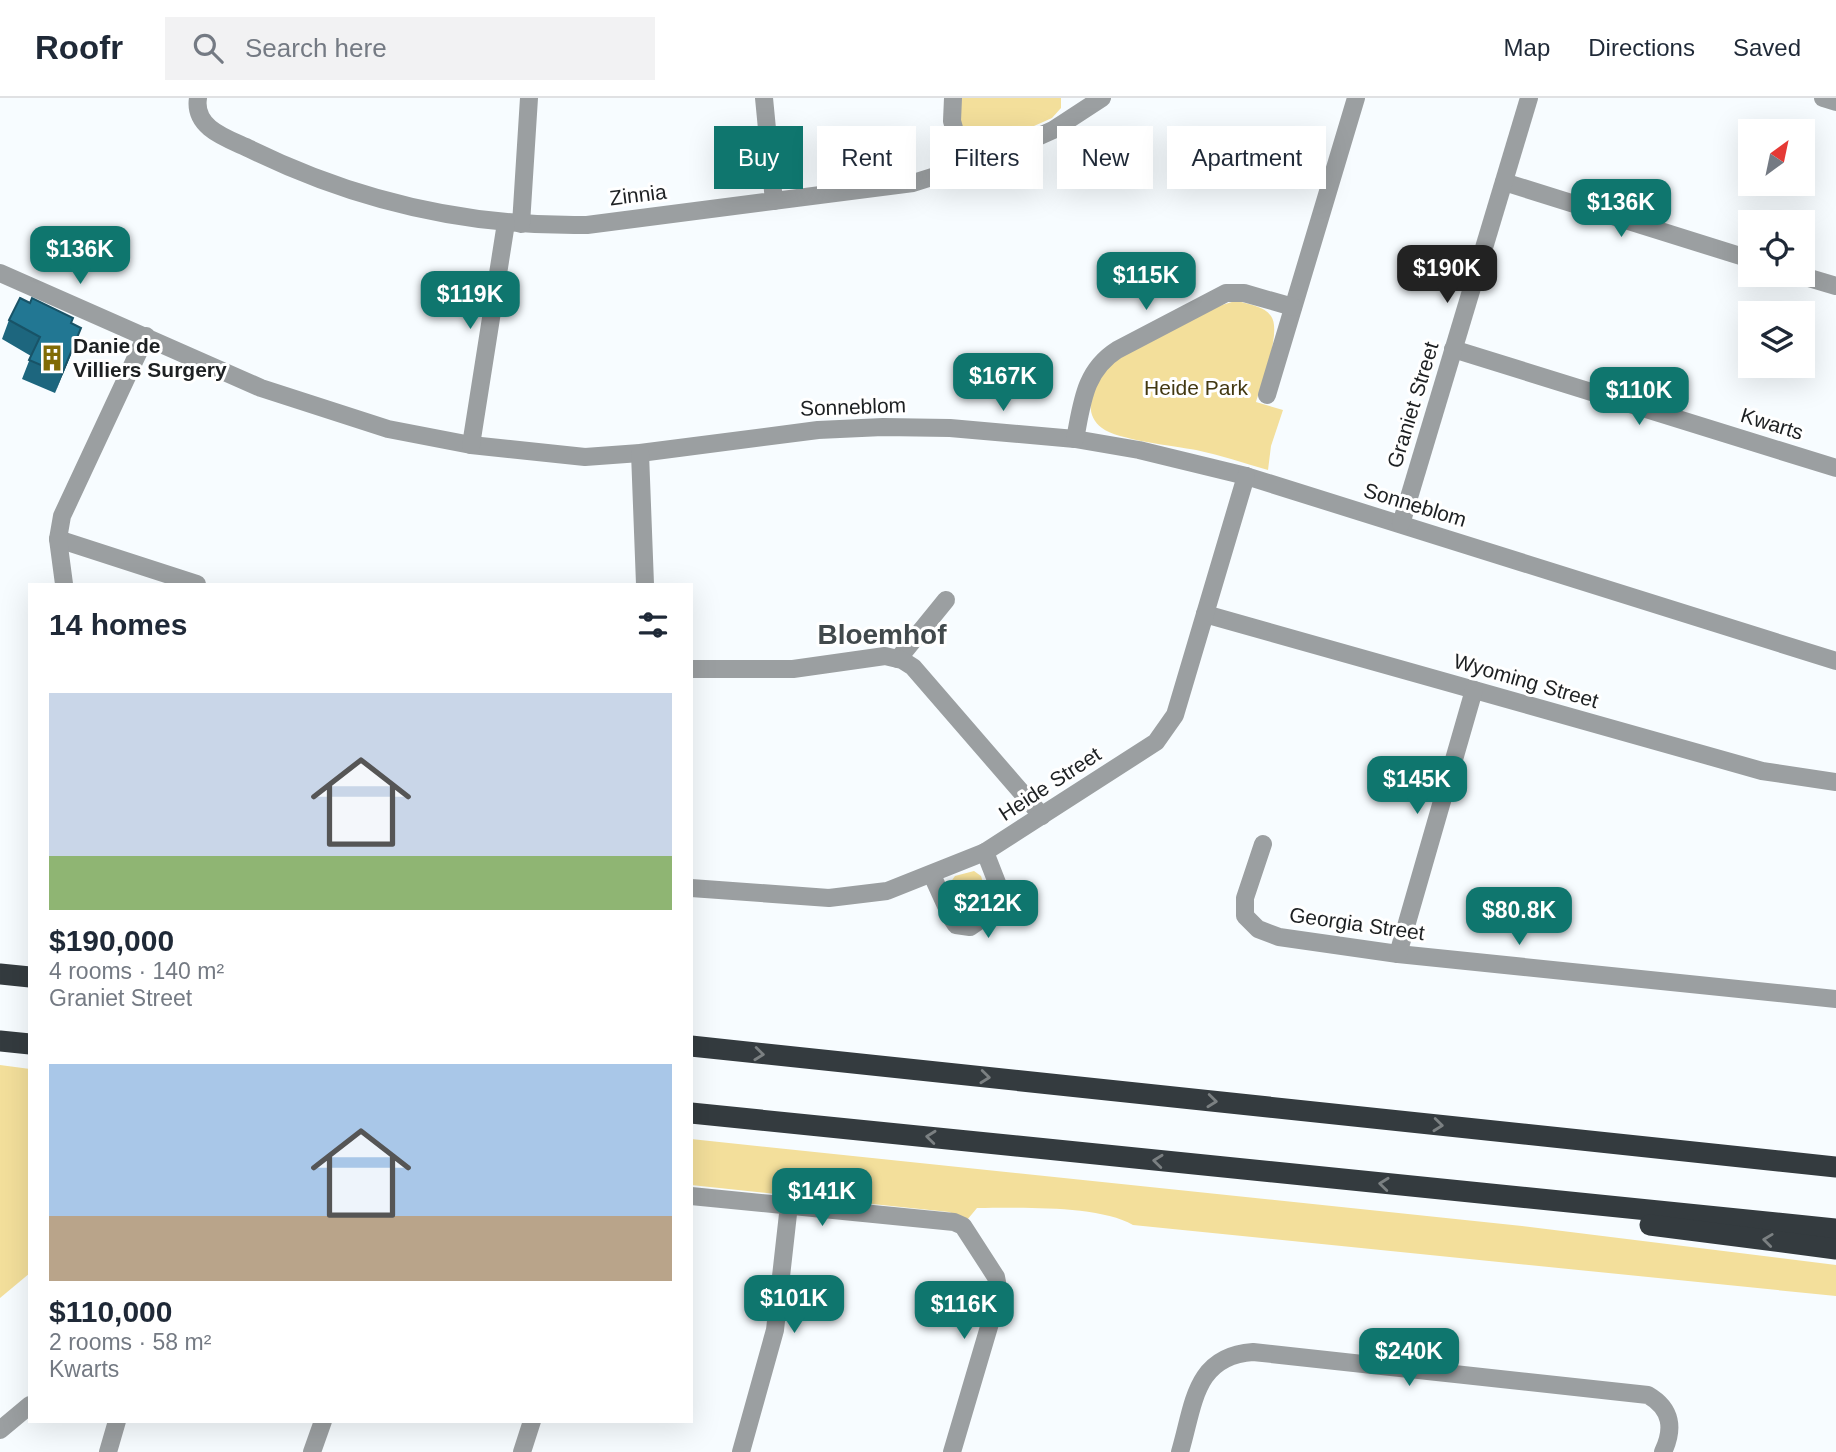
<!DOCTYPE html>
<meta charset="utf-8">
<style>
body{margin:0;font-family:Helvetica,sans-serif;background:#f2f2f3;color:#1f2937;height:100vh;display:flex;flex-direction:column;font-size:26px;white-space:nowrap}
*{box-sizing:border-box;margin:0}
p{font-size:23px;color:#747a83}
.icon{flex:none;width:38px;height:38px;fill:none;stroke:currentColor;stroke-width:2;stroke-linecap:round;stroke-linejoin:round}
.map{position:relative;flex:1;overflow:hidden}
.panel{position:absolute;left:28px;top:485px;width:665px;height:840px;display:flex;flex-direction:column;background:#fff;border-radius:0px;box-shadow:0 7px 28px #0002}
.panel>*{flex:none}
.banner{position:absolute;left:714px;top:28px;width:665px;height:63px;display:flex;gap:14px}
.needle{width:46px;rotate:33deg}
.controls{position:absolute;left:1738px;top:21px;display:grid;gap:14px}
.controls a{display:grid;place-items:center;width:77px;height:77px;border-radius:0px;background:#fff;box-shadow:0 7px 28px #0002;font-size:35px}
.price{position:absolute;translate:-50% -60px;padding:0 16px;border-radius:14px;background:#0f766e;color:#fff;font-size:23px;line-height:46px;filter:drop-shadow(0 2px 4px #0008)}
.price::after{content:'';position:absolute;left:50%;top:42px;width:21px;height:16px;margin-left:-10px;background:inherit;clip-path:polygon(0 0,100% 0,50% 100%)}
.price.on{background:#222;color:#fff}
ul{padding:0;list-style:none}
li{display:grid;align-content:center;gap:14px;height:371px;padding:0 21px}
li span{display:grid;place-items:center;height:217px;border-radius:0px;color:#555}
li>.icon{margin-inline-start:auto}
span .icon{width:126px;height:126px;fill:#fffc;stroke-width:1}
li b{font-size:30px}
h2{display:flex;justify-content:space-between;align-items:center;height:84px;padding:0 21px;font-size:30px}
.pill{padding:0 24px;border-radius:0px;background:#fff;box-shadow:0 7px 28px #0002;font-size:24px;line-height:63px}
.pill.on{background:#0f766e;color:#fff}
header{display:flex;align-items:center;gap:42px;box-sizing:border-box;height:98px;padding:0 35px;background:#fff;border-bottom:2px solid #e0e1e3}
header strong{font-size:33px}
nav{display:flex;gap:38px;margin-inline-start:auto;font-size:24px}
.search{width:490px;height:63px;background:#f2f2f3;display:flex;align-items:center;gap:18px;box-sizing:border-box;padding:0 24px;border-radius:0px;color:#747a83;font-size:26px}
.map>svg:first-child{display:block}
.green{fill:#f3df9b}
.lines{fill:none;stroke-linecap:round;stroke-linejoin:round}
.minor{stroke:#9b9fa1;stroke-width:18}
.highway{stroke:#343b3f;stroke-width:21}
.wall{fill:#1d667e}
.shaded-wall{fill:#185367}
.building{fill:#227793;stroke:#185367;stroke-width:2}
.oneway{stroke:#7b8082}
.labels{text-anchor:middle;stroke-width:6;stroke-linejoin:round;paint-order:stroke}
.street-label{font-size:21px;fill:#1d2022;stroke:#fff}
.poi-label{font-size:21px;font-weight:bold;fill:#1d2022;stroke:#fff;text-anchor:start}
.park-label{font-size:21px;fill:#423811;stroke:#fff}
.district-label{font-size:28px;font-weight:bold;fill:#41494c;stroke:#fff}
</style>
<header>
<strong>Roofr</strong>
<div class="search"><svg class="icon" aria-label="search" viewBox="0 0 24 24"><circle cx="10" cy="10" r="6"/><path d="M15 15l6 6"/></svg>Search here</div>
<nav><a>Map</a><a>Directions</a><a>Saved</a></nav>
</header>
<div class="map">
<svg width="1836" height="1354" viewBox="0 0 1836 1354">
<rect width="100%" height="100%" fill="#f7fcff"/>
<g class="green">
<path d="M 962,0 L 1061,0 L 1061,10 L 1052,20 L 982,51 C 961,47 954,18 962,0 Z"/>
<path d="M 1237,203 C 1248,206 1264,208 1271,218 C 1282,233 1262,285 1256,304 L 1283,312 L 1271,348 L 1268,372 C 1244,365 1220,357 1196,352 C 1175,348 1117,342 1102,330 C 1080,314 1094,285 1109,269 C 1125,252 1213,206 1237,203 Z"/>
<path d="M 974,773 L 981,778 L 988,800 L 980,811 L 967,818 L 959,814 L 950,785 L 955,778 Z"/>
<path d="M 0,967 L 30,971 L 30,1175 L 0,1200 Z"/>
<path d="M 691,1041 L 1522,1128 L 1836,1167 L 1836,1198 L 1133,1127 C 1098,1107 1018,1110 977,1110 L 967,1122 L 949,1114 L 691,1087 Z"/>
</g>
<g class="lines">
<g class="minor">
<path d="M 198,0 C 193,31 229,41 250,51 C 356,103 469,129 587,127 L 913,85 L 986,62 L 1053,32 L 1102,0"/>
<path d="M 764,0 L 774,103"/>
<path d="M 953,0 L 952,23 L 965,69"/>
<path d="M 1823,0 L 1836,4"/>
<path d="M 1504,84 L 1750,161"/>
<path d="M 521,126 L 529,0"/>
<path d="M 0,175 L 261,290 L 388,331 L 471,347 L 585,359 L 640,355 L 818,332 L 883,329 L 950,330 L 1075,341 L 1139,352 L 1246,378 L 1836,563"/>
<path d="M 1799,177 L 1836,188"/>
<path d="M 1453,251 L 1836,370"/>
<path d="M 1267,297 L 1356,0"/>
<path d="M 1075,341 C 1082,306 1084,273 1117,252 L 1226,195 L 1244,195 L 1293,209"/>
<path d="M 471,347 L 506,125"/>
<path d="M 640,355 L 645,486"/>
<path d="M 1401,426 L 1529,0"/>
<path d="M 58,441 L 197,486"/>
<path d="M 64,486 L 58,441 L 62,418 L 146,238"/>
<path d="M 1205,516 L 1762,673 L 1836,684"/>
<path d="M 898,561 L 946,502"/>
<path d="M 691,571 L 793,571 L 885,558 L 902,562 L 913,569 L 1042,718"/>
<path d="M 1263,746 L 1245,800 L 1245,818 L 1258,831 L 1279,839 L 1398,856 L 1836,901"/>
<path d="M 932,777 L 952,821 L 956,827 L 970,829 L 993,813 L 1001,795 L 985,754"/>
<path d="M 691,790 L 829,800 L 887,793 L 985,754 L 1156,644 L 1175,617 L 1246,378"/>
<path d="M 1398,856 L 1474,592"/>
<path d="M 691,1098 L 954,1124 L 963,1128 L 996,1179 L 999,1195 L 952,1354"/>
<path d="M 0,1332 L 30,1307"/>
<path d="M 108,1354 L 117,1323"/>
<path d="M 312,1354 L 323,1323"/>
<path d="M 522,1354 L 532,1323"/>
<path d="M 741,1354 L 775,1232 L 789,1107"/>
<path d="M 1180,1354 C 1194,1307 1194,1258 1253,1254 L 1648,1297 C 1672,1311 1674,1331 1663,1354"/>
</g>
<g class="highway">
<path d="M 0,876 L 30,879"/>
<path d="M 0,943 L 30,946"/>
<path d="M 691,948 L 1836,1069"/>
<path d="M 691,1015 L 1836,1131"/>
<path d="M 1650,1127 L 1836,1151"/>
</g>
</g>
<path class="wall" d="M 30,205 L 71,225 L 74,249 L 55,295 L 22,281 L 31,258 L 2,241 L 9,222 Z"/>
<path class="shaded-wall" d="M 81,230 L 74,249 L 55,295 L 62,276 Z"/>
<path class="building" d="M 20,200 L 30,205 L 32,200 L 73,220 L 71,225 L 81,230 L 62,276 L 29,262 L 40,239 L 9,222 Z"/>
<defs><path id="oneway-chevron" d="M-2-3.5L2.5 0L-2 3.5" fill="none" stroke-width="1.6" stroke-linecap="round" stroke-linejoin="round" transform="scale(1.75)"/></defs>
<g class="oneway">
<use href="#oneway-chevron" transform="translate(759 956) rotate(6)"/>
<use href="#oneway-chevron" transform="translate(985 979) rotate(6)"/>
<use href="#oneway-chevron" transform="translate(1212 1003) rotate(6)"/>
<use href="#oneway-chevron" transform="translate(1438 1027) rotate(6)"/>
<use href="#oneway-chevron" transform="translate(931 1039) rotate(-174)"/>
<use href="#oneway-chevron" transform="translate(1158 1063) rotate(-174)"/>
<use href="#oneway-chevron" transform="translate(1384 1086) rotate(-174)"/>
<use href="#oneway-chevron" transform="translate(1768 1142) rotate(-173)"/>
</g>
<defs>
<g id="building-bare" transform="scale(2.1)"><path d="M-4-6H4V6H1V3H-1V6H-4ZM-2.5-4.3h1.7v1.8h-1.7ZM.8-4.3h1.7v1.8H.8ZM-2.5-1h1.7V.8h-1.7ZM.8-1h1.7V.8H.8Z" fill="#816b05" stroke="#fff" stroke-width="2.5" paint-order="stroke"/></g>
</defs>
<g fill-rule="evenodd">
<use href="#building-bare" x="52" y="260"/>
</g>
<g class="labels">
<g class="street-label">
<text transform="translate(638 97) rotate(-7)" y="7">Zinnia</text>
<text transform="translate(1413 307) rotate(-73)" y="7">Graniet Street</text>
<text transform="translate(853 309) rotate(-2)" y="7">Sonneblom</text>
<text transform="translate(1772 326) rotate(17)" y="7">Kwarts</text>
<text transform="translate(1415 407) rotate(17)" y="7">Sonneblom</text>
<text transform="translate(1526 583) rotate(16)" y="7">Wyoming Street</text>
<text transform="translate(1050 686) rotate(-33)" y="7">Heide Street</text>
<text transform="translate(1357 826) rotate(8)" y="7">Georgia Street</text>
</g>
<g class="poi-label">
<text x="73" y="255">Danie de<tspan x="73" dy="24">Villiers Surgery</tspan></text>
</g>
<g class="park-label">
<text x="1196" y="297">Heide Park</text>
</g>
<g class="district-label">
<text x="882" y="546">Bloemhof</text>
</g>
</g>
</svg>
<div class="controls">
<a><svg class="needle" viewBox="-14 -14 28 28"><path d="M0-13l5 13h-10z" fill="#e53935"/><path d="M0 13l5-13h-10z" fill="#747a83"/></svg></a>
<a><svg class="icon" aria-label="locate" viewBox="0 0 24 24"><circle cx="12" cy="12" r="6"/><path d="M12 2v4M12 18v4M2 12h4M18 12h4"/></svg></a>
<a><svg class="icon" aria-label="layers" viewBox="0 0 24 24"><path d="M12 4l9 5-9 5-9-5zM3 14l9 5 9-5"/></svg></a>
</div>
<b class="price" style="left:1621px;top:141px">$136K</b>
<b class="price" style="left:80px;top:188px">$136K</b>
<b class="price on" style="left:1447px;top:207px">$190K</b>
<b class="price" style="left:1146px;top:214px">$115K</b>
<b class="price" style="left:470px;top:233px">$119K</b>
<b class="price" style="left:1003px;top:315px">$167K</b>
<b class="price" style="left:1639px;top:329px">$110K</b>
<b class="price" style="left:1417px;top:718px">$145K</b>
<b class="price" style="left:988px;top:842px">$212K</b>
<b class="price" style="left:1519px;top:849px">$80.8K</b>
<b class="price" style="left:822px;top:1130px">$141K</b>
<b class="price" style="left:794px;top:1237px">$101K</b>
<b class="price" style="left:964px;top:1243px">$116K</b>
<b class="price" style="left:1409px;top:1290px">$240K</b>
<div class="banner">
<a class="pill on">Buy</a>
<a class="pill">Rent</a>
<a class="pill">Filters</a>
<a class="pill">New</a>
<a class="pill">Apartment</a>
</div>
<section class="panel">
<h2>14 homes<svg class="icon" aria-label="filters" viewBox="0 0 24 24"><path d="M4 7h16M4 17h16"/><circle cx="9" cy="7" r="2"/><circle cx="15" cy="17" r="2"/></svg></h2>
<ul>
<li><span style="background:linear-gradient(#c9d6e8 75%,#8fb573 0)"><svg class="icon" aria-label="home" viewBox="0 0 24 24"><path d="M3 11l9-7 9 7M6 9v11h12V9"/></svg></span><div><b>$190,000</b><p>4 rooms · 140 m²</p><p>Graniet Street</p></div></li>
<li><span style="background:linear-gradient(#a9c7e8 70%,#b9a48a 0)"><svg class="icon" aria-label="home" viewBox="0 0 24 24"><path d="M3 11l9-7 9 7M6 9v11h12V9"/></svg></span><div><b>$110,000</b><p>2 rooms · 58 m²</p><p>Kwarts</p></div></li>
</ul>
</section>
</div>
